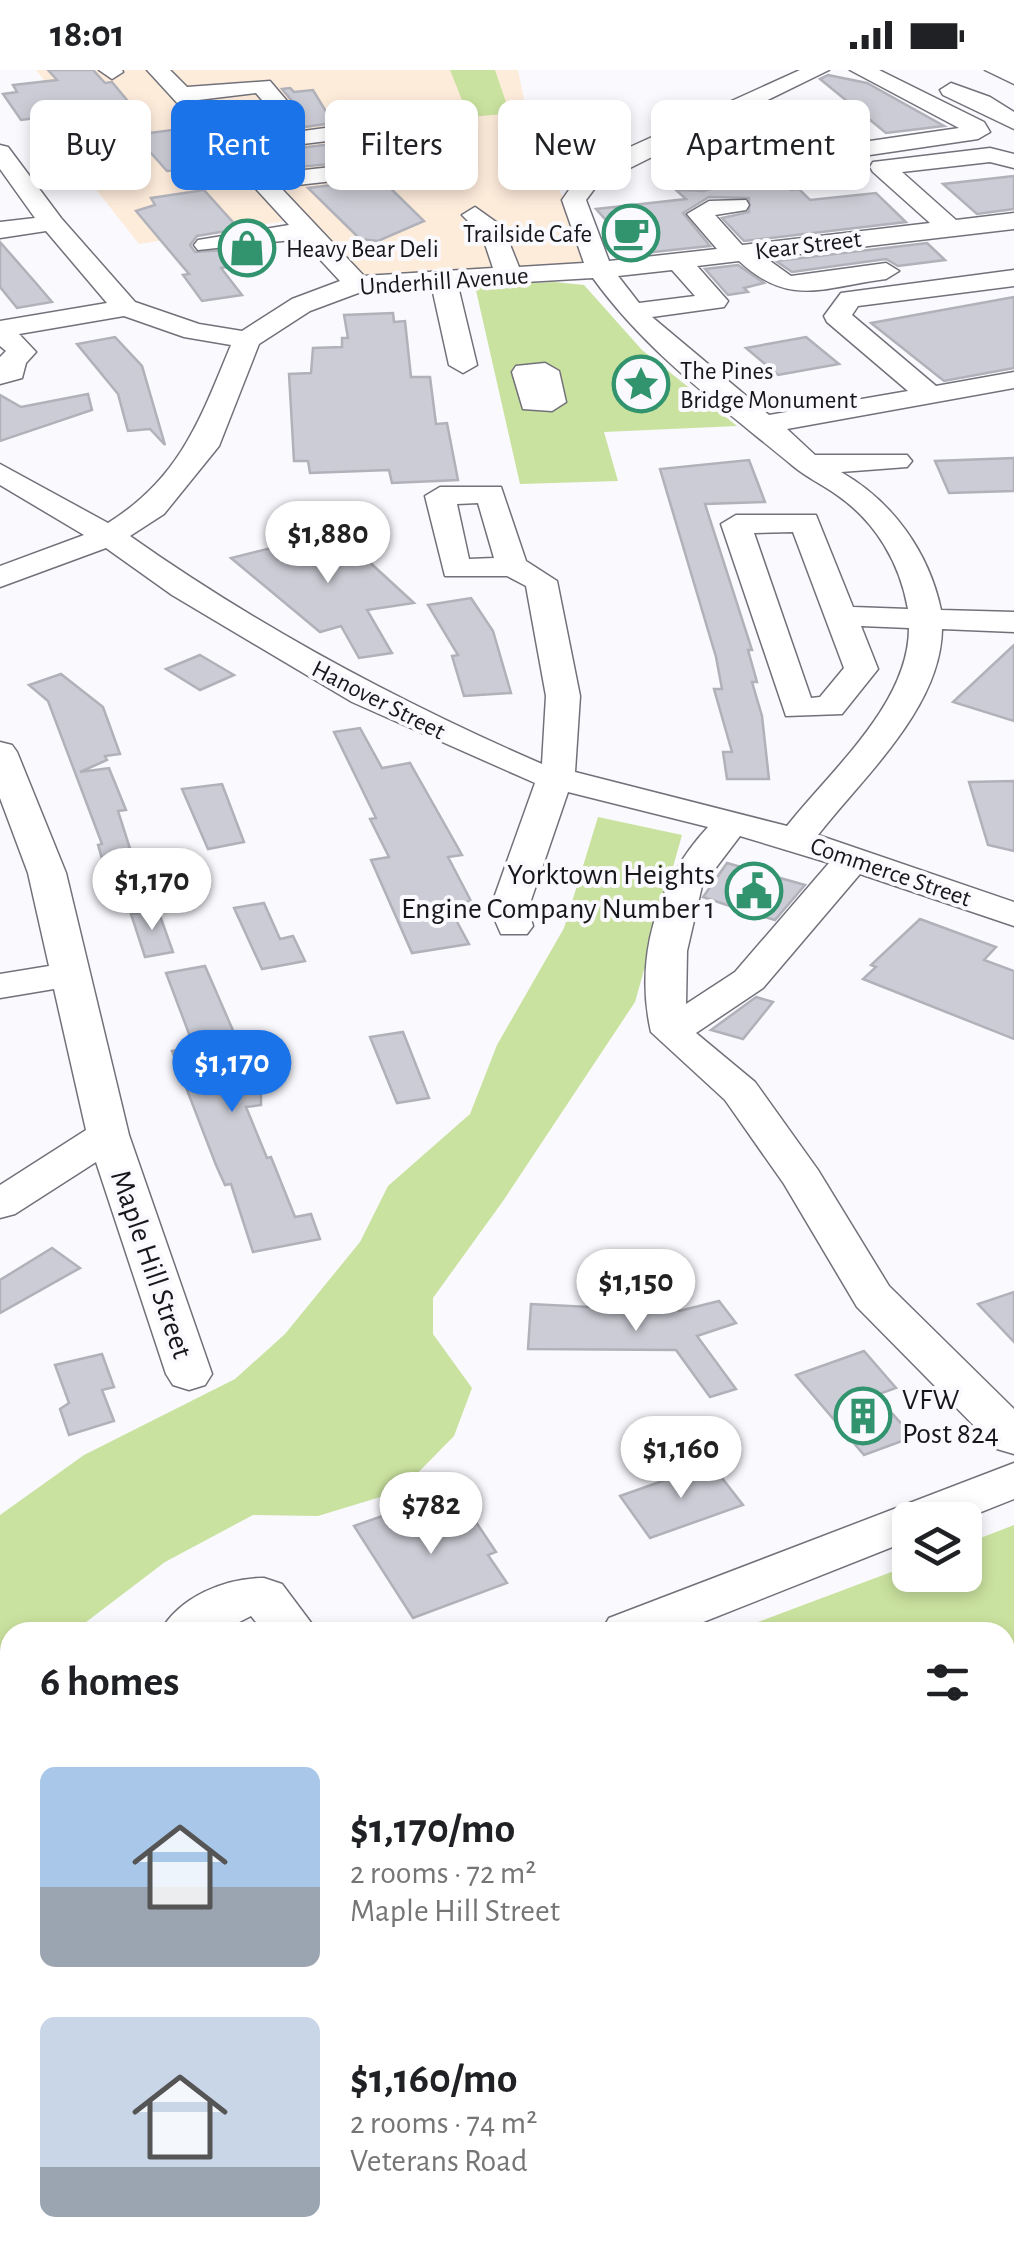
<!DOCTYPE html>
<meta charset="utf-8">
<style>
body{margin:0;font-family:"Alegreya Sans",sans-serif;background:#f2f2f2;color:#202124;height:100vh;display:flex;flex-direction:column;font-size:38px;white-space:nowrap}
*{box-sizing:border-box;margin:0}
p{font-size:32px;color:#757577}
.icon{flex:none;width:55px;height:55px;fill:none;stroke:currentColor;stroke-width:2;stroke-linecap:round;stroke-linejoin:round}
.map{position:relative;flex:1;overflow:hidden}
.details{position:absolute;left:0px;top:1552px;width:1015px;height:642px;display:flex;flex-direction:column;background:#fff;border-radius:30px 30px 0 0;box-shadow:0 5px 15px #0003}
.details>*{flex:none}
.guide{position:absolute;left:30px;top:30px;width:955px;height:90px;display:flex;gap:20px}
.controls{position:absolute;left:892px;top:1432px;display:grid;gap:20px}
.controls a{display:grid;place-items:center;width:90px;height:90px;border-radius:15px;background:#fff;box-shadow:0 5px 15px #0003;font-size:50px}
.price{position:absolute;translate:-50% -85px;padding:0 22px;border-radius:35px;background:#fff;color:#222;font-size:32px;line-height:65px;filter:drop-shadow(0 2px 5px #0008)}
.price::after{content:'';position:absolute;left:50%;top:60px;width:30px;height:22px;margin-left:-15px;background:inherit;clip-path:polygon(0 0,100% 0,50% 100%)}
.price.on{background:#1a73e8;color:#fff}
ul{padding:0;list-style:none}
li{display:flex;align-items:center;gap:30px;height:250px;padding:0 40px}
li span{display:grid;place-items:center;flex:none;width:280px;height:200px;border-radius:15px;color:#555}
li>.icon{margin-inline-start:auto}
span .icon{width:120px;height:120px;fill:#fffc;stroke-width:1}
li b{font-size:42px}
h2{display:flex;justify-content:space-between;align-items:center;height:120px;padding:0 40px;font-size:42px}
.pill{padding:0 35px;border-radius:15px;background:#fff;box-shadow:0 5px 15px #0003;font-size:35px;line-height:90px}
.pill.on{background:#1a73e8;color:#fff}
.status{display:flex;justify-content:space-between;align-items:center;height:70px;padding:0 50px;background:#fff;direction:ltr}
.status svg{height:28px;fill:currentColor}
.map>svg:first-child{display:block}
.industrial{fill:#feecdb}
.green{fill:#cae29f}
.building{fill:#cbccd5;stroke:#b1b1ba;stroke-width:2.5}
.lines{fill:none;stroke-linecap:round;stroke-linejoin:round}
.minor-casing{stroke:#72717a;stroke-width:3}
.minor{fill:#fff;fill-rule:evenodd}
.labels{text-anchor:middle;stroke-width:8;stroke-linejoin:round;paint-order:stroke}
.far-poi-label{font-size:25px;fill:#18181b;stroke:#f9f9fe;text-anchor:start}
.far-street-label{font-size:25px;fill:#18181b;stroke:#f9f9fe}
.poi-label{font-size:30px;fill:#18181b;stroke:#f9f9fe;text-anchor:end}
.street-label{font-size:30px;fill:#18181b;stroke:#f9f9fe}
</style>
<div class="status"><b>18:01</b><svg viewBox="0 0 49 12"><path d="M0 12V9h3v3zM5 12V6h3v6zM10 12V3h3v9zM15 12V0h3v12zM26 1h20v11H26zM47 4h2v5h-2z"/></svg></div>
<div class="map">
<svg width="1014" height="2194" viewBox="0 0 1014 2194">
<rect width="100%" height="100%" fill="#f9f9fe"/>
<path class="industrial" d="M 36,0 L 518,0 L 532,69 L 602,200 L 357,214 L 298,149 L 139,174 L 83,103 L 112,97 Z"/>
<g class="green">
<path d="M 450,0 L 495,0 L 508,38 L 504,44 L 447,49 L 448,75 L 435,48 L 366,48 L 441,40 L 462,30 Z"/>
<path d="M 554,212 L 584,215 L 642,280 L 737,356 L 604,362 L 618,411 L 520,414 L 475,216 Z"/>
<path d="M 598,747 L 682,765 L 635,932 L 503,1131 L 433,1228 L 433,1264 L 472,1318 L 454,1366 L 400,1421 L 318,1446 L 253,1445 L 165,1492 L 73,1562 L 10,1562 L 10,1611 L 0,1619 L 0,1445 L 84,1385 L 235,1309 L 285,1264 L 360,1172 L 388,1116 L 470,1044 L 497,975 L 564,858 Z"/>
<path d="M 1014,1455 L 1014,2075 L 1005,2080 L 1005,1562 L 731,1562 L 910,1495 L 910,1505 L 965,1505 L 965,1474 Z"/>
<path d="M 506,2185 L 852,2185 L 853,2187 L 836,2194 L 508,2194 Z"/>
</g>
<g class="building">
<path d="M 48,0 L 93,0 L 105,13 L 112,12 L 132,36 L 21,50 L 3,24 L 17,22 L 13,15 L 57,10 Z"/>
<path d="M 828,5 L 867,13 L 944,56 L 886,63 L 820,9 Z"/>
<path d="M 290,18 L 294,22 L 313,20 L 333,53 L 255,64 L 281,58 L 300,47 L 301,42 L 282,19 Z"/>
<path d="M 172,60 L 208,98 L 167,101 L 135,65 Z"/>
<path d="M 399,61 L 424,85 L 288,98 L 273,81 L 376,69 Z"/>
<path d="M 757,87 L 791,120 L 799,119 L 810,130 L 876,123 L 906,152 L 744,171 L 722,148 L 749,142 L 749,128 L 709,127 L 683,143 L 710,176 L 625,185 L 615,176 L 627,174 L 596,139 L 686,129 L 676,120 L 704,121 L 724,114 L 705,94 Z"/>
<path d="M 1014,106 L 1014,139 L 977,144 L 943,114 Z"/>
<path d="M 381,109 L 424,151 L 378,171 L 360,169 L 308,118 Z"/>
<path d="M 204,120 L 239,159 L 197,166 L 190,175 L 195,182 L 255,178 L 266,191 L 221,198 L 242,225 L 202,231 L 183,205 L 189,204 L 136,141 L 155,135 L 151,128 Z"/>
<path d="M 0,172 L 35,212 L 52,232 L 17,238 L 0,217 Z"/>
<path d="M 927,173 L 945,190 L 898,196 L 886,189 L 792,202 L 776,191 Z"/>
<path d="M 738,195 L 764,213 L 744,218 L 748,222 L 728,225 L 705,199 Z"/>
<path d="M 1014,227 L 1014,298 L 944,311 L 871,253 Z"/>
<path d="M 393,243 L 394,252 L 405,251 L 411,307 L 430,307 L 436,354 L 447,353 L 458,410 L 392,413 L 389,400 L 310,403 L 308,391 L 294,391 L 289,304 L 311,303 L 313,278 L 342,277 L 342,268 L 348,268 L 344,245 Z"/>
<path d="M 115,267 L 142,296 L 165,375 L 150,359 L 128,361 L 118,324 L 77,274 Z"/>
<path d="M 806,267 L 839,294 L 778,305 L 746,278 Z"/>
<path d="M 88,324 L 92,340 L 0,371 L 0,325 L 21,337 Z"/>
<path d="M 1014,388 L 1014,421 L 949,423 L 935,391 Z"/>
<path d="M 749,390 L 765,432 L 705,434 L 752,580 L 748,580 L 757,612 L 752,612 L 762,646 L 769,709 L 727,709 L 723,682 L 732,682 L 714,619 L 722,619 L 716,587 L 660,399 Z"/>
<path d="M 316,443 L 414,533 L 367,540 L 392,583 L 359,588 L 341,556 L 320,562 L 231,488 L 308,469 L 321,479 Z"/>
<path d="M 471,528 L 493,561 L 511,623 L 464,626 L 452,586 L 458,585 L 428,535 Z"/>
<path d="M 1014,575 L 1014,651 L 953,632 Z"/>
<path d="M 200,585 L 234,605 L 200,620 L 166,599 Z"/>
<path d="M 61,604 L 103,637 L 120,684 L 105,686 L 107,690 L 80,702 L 109,698 L 126,740 L 118,741 L 148,835 L 127,842 L 112,801 L 106,802 L 98,775 L 102,774 L 48,631 L 29,615 Z"/>
<path d="M 360,658 L 382,698 L 410,693 L 462,785 L 448,787 L 471,831 L 448,835 L 469,874 L 412,883 L 371,790 L 389,787 L 370,749 L 376,748 L 334,662 Z"/>
<path d="M 1014,711 L 1014,781 L 988,775 L 969,712 Z"/>
<path d="M 222,714 L 244,772 L 208,779 L 182,719 Z"/>
<path d="M 727,793 L 805,815 L 775,850 L 754,844 L 703,827 Z"/>
<path d="M 264,833 L 280,869 L 293,866 L 305,891 L 262,899 L 234,838 Z"/>
<path d="M 158,840 L 173,882 L 145,887 L 131,844 Z"/>
<path d="M 920,849 L 996,877 L 984,890 L 1014,901 L 1014,969 L 863,909 L 876,897 L 871,895 Z"/>
<path d="M 205,896 L 261,1025 L 261,1035 L 246,1037 L 267,1088 L 271,1087 L 295,1147 L 311,1144 L 320,1169 L 253,1182 L 231,1114 L 225,1115 L 216,1095 L 172,981 L 194,977 L 166,903 Z"/>
<path d="M 756,927 L 773,932 L 743,969 L 711,960 Z"/>
<path d="M 403,962 L 429,1028 L 397,1033 L 370,967 Z"/>
<path d="M 52,1178 L 80,1198 L 0,1243 L 0,1210 Z"/>
<path d="M 1014,1222 L 1014,1272 L 978,1234 Z"/>
<path d="M 668,1227 L 679,1241 L 719,1231 L 736,1253 L 697,1266 L 736,1319 L 710,1327 L 676,1280 L 528,1279 L 531,1234 L 650,1240 Z"/>
<path d="M 864,1281 L 896,1318 L 876,1325 L 913,1367 L 864,1385 L 796,1305 Z"/>
<path d="M 102,1284 L 114,1317 L 102,1320 L 114,1351 L 69,1365 L 60,1339 L 69,1333 L 55,1295 Z"/>
<path d="M 711,1394 L 743,1435 L 650,1468 L 620,1426 Z"/>
<path d="M 434,1428 L 454,1457 L 474,1449 L 496,1482 L 488,1485 L 507,1513 L 413,1548 L 354,1456 Z"/>
</g>
<g class="lines">
<g class="minor-casing">
<g id="minor">
<path d="M 99,0 L 122,0 L 123,2 L 112,9 Z"/>
<path d="M 147,0 L 170,0 L 187,17 L 270,11 L 298,44 L 279,55 L 229,62 L 240,75 L 252,68 L 376,51 L 388,58 L 376,65 L 246,81 L 268,104 L 386,91 L 470,96 L 473,101 L 461,108 L 386,105 L 280,117 L 364,206 L 493,198 L 482,165 L 462,145 L 475,137 L 503,157 L 519,197 L 584,193 L 562,130 L 580,104 L 600,92 L 558,77 L 558,67 L 566,65 L 619,82 L 800,0 L 829,0 L 733,47 L 863,72 L 959,58 L 850,0 L 879,0 L 984,52 L 990,62 L 978,69 L 863,86 L 712,57 L 598,114 L 586,130 L 609,191 L 717,179 L 687,144 L 709,131 L 746,130 L 749,135 L 746,140 L 715,145 L 742,175 L 930,153 L 873,102 L 870,97 L 873,92 L 990,78 L 1014,84 L 1014,98 L 990,92 L 902,102 L 956,150 L 1014,143 L 1014,159 L 766,188 L 791,206 L 886,193 L 899,201 L 886,209 C 823,217 790,238 739,191 L 697,196 L 728,231 L 724,237 L 652,247 L 769,345 L 908,321 L 827,252 L 824,246 L 841,223 L 1014,200 L 1014,216 L 858,236 L 852,245 L 936,316 L 1014,302 L 1014,318 L 787,359 L 815,385 L 907,385 L 912,391 L 907,397 L 841,402 C 892,431 929,482 941,540 L 1014,542 L 1014,562 L 942,559 C 941,638 863,707 818,765 L 1014,832 L 1014,856 L 860,804 L 763,918 L 696,963 L 755,1012 L 818,1100 L 889,1216 L 1014,1339 L 1014,1384 L 997,1379 L 857,1237 L 784,1114 L 725,1030 L 651,962 C 634,887 657,812 708,757 L 568,722 L 528,839 L 533,856 L 527,864 L 501,864 L 490,839 L 535,713 L 352,632 L 172,525 L 106,478 L 0,517 L 0,496 L 84,465 L 0,415 L 0,394 L 108,453 C 180,408 200,350 231,275 L 184,267 L 124,246 L 19,264 L 36,282 L 26,293 L 22,308 L 0,314 L 0,287 L 6,281 L 0,276 L 0,251 L 107,233 L 46,161 L 0,168 L 0,152 L 35,148 L 0,99 L 0,75 L 8,77 L 61,148 L 135,232 L 199,254 L 242,261 L 292,229 L 340,211 L 301,169 L 198,180 L 194,175 L 198,170 L 289,155 ZM 256,23 L 272,42 L 217,49 L 198,30 ZM 672,200 L 695,226 L 639,233 L 618,206 ZM 593,208 C 647,283 723,338 793,396 C 806,407 823,415 837,425 C 876,452 900,493 908,539 L 853,537 L 816,445 L 736,445 L 721,454 L 786,646 L 842,644 L 878,599 L 861,556 L 909,558 C 909,634 831,700 787,756 L 575,702 L 580,626 L 557,511 L 526,491 L 501,417 L 440,417 L 425,426 L 445,506 L 507,506 L 526,516 L 546,626 L 542,694 C 397,631 259,557 130,466 L 164,444 L 219,376 L 259,274 L 310,241 L 361,222 L 432,218 L 449,295 L 463,303 L 477,295 L 458,216 ZM 478,433 L 494,488 L 469,489 L 457,434 ZM 793,462 L 844,598 L 820,627 L 811,628 L 754,463 ZM 740,766 L 829,793 L 735,902 L 686,934 L 687,881 L 702,816 Z"/>
<path d="M 985,0 L 1014,0 L 1014,14 Z"/>
<path d="M 951,13 L 990,27 L 1014,42 L 1014,59 L 943,25 L 940,20 Z"/>
<path d="M 719,71 L 727,73 L 727,83 L 693,94 L 707,112 L 704,117 L 686,117 L 666,91 L 669,86 Z"/>
<path d="M 545,293 L 559,301 L 566,332 L 552,341 L 523,339 L 512,302 L 516,296 Z"/>
<path d="M 0,672 L 12,675 L 17,682 L 66,803 L 129,1065 L 212,1304 L 205,1315 L 189,1320 L 173,1315 L 166,1304 L 96,1092 L 15,1144 L 0,1148 L 0,1115 L 86,1060 L 54,919 L 0,928 L 0,904 L 49,896 L 28,803 L 0,728 Z"/>
<path d="M 1014,1393 L 1014,1429 L 961,1450 L 910,1450 L 910,1470 L 678,1562 L 601,1562 L 609,1548 Z"/>
<path d="M 264,1508 L 282,1514 L 318,1562 L 264,1562 L 251,1546 L 220,1562 L 160,1562 C 179,1527 225,1508 264,1508 Z"/>
<path d="M 10,1687 L 10,1779 L 0,1776 L 0,1690 Z"/>
<path d="M 0,1823 L 10,1826 L 10,1881 L 0,1877 Z"/>
<path d="M 10,2002 L 10,2059 L 0,2062 L 0,2005 Z"/>
<path d="M 10,2125 L 12,2185 L 0,2189 L 0,2128 Z"/>
<path d="M 297,2185 L 359,2185 L 362,2194 L 300,2194 Z"/>
<path d="M 432,2185 L 494,2185 L 495,2194 L 433,2194 Z"/>
</g>
</g>
<use href="#minor" class="minor"/>
</g>
<defs>
<g id="cafe-ring" transform="scale(2.875)"><circle r="9.5" fill="#f9f9fe" stroke="#32946e" stroke-width="1.5"/><path d="M-5.5-4.5H6V0H3Q3 3.5 0 3.5H-2.5Q-5.5 3.5-5.5 0ZM3-3.2v2h1.7v-2ZM-6 4.5H4V6H-6Z" fill="#32946e"/></g>
<g id="shop-ring" transform="scale(2.875)"><circle r="9.5" fill="#f9f9fe" stroke="#32946e" stroke-width="1.5"/><path d="M-5-2.5h2.3a2.7 3.5 0 0 1 5.4 0H5L5.5 6h-11ZM-1.5-2.5h3a1.5 2.3 0 0 0-3 0Z" fill="#32946e"/></g>
<g id="sight-ring" transform="scale(2.875)"><circle r="9.5" fill="#f9f9fe" stroke="#32946e" stroke-width="1.5"/><path d="M0-6L1.8-2.2L6-1.7L2.9 1.2L3.7 5.4L0 3.3L-3.7 5.4L-2.9 1.2L-6-1.7L-1.8-2.2Z" fill="#32946e"/></g>
<g id="civic-ring" transform="scale(2.875)"><circle r="9.5" fill="#f9f9fe" stroke="#32946e" stroke-width="1.5"/><path d="M-.6-6.5H3V-4.5H.6V-3L4-1V1h2V6H-6V1h2V-1L-.6-3ZM-1.2 2.5V6h2.4V2.5Z" fill="#32946e"/></g>
<g id="building-ring" transform="scale(2.875)"><circle r="9.5" fill="#f9f9fe" stroke="#32946e" stroke-width="1.5"/><path d="M-4-6H4V6H1V3H-1V6H-4ZM-2.5-4.3h1.7v1.8h-1.7ZM.8-4.3h1.7v1.8H.8ZM-2.5-1h1.7V.8h-1.7ZM.8-1h1.7V.8H.8Z" fill="#32946e"/></g>
</defs>
<g fill-rule="evenodd">
<use href="#cafe-ring" x="631" y="163"/>
<use href="#shop-ring" x="247" y="178"/>
<use href="#sight-ring" x="641" y="314"/>
<use href="#civic-ring" x="754" y="821"/>
<use href="#building-ring" x="863" y="1346"/>
</g>
<g class="labels">
<g class="far-poi-label">
<text x="592" y="172" text-anchor="end">Trailside Cafe</text>
<text x="286" y="187">Heavy Bear Deli</text>
<text x="680" y="309">The Pines<tspan x="680" dy="29">Bridge Monument</tspan></text>
</g>
<g class="far-street-label">
<text transform="translate(808 174) rotate(-7)" y="9">Kear Street</text>
<text transform="translate(444 210) rotate(-4)" y="9">Underhill Avenue</text>
<text transform="translate(379 629) rotate(27)" y="9">Hanover Street</text>
<text transform="translate(891 801) rotate(19)" y="9">Commerce Street</text>
</g>
<g class="poi-label">
<text x="715" y="814">Yorktown Heights<tspan x="715" dy="34">Engine Company Number 1</tspan></text>
<text x="902" y="1339" text-anchor="start">VFW<tspan x="902" dy="34">Post 824</tspan></text>
</g>
<g class="street-label">
<text transform="translate(152 1194) rotate(71)" y="10">Maple Hill Street</text>
</g>
</g>
</svg>
<div class="controls">
<a><svg class="icon" aria-label="layers" viewBox="0 0 24 24"><path d="M12 4l9 5-9 5-9-5zM3 14l9 5 9-5"/></svg></a>
</div>
<b class="price" style="left:328px;top:516px">$1,880</b>
<b class="price" style="left:152px;top:863px">$1,170</b>
<b class="price on" style="left:232px;top:1045px">$1,170</b>
<b class="price" style="left:636px;top:1264px">$1,150</b>
<b class="price" style="left:681px;top:1431px">$1,160</b>
<b class="price" style="left:431px;top:1487px">$782</b>
<div class="guide">
<a class="pill">Buy</a>
<a class="pill on">Rent</a>
<a class="pill">Filters</a>
<a class="pill">New</a>
<a class="pill">Apartment</a>
</div>
<section class="details">
<h2>6 homes<svg class="icon" aria-label="filters" viewBox="0 0 24 24"><path d="M4 7h16M4 17h16"/><circle cx="9" cy="7" r="2"/><circle cx="15" cy="17" r="2"/></svg></h2>
<ul>
<li><span style="background:linear-gradient(#a9c7e8 60%,#9aa5b1 0)"><svg class="icon" aria-label="home" viewBox="0 0 24 24"><path d="M3 11l9-7 9 7M6 9v11h12V9"/></svg></span><div><b>$1,170/mo</b><p>2 rooms · 72 m²</p><p>Maple Hill Street</p></div></li>
<li><span style="background:linear-gradient(#c9d6e8 75%,#9aa5b1 0)"><svg class="icon" aria-label="home" viewBox="0 0 24 24"><path d="M3 11l9-7 9 7M6 9v11h12V9"/></svg></span><div><b>$1,160/mo</b><p>2 rooms · 74 m²</p><p>Veterans Road</p></div></li>
</ul>
</section>
</div>
